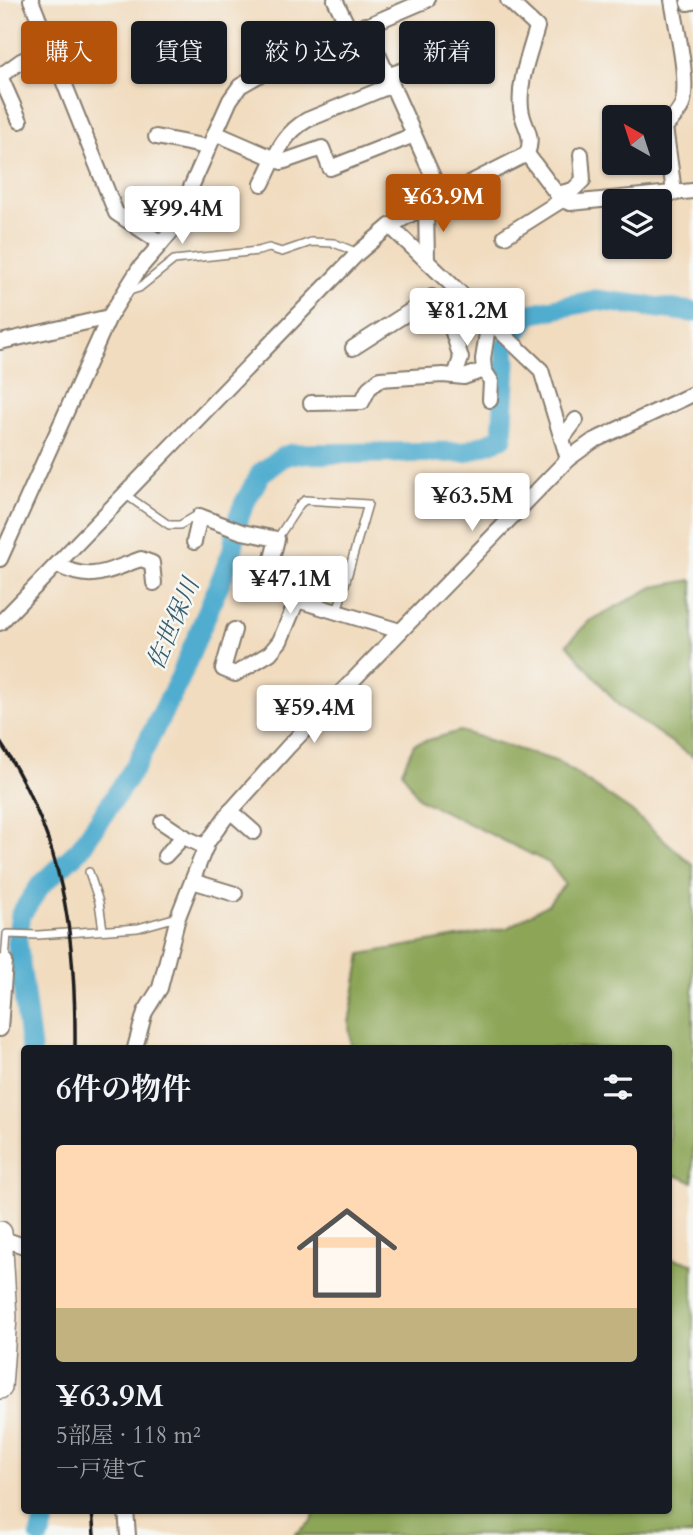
<!DOCTYPE html>
<html lang="ja">
<meta charset="utf-8">
<style>
body{margin:0;font-family:Cardo,"Noto Serif JP",serif;background:#242831;color:#f1f3f6;height:100vh;display:flex;flex-direction:column;font-size:26px;white-space:nowrap}
*{box-sizing:border-box;margin:0}
p{font-size:23px;color:#9ea1a6}
.icon{flex:none;width:38px;height:38px;fill:none;stroke:currentColor;stroke-width:2;stroke-linecap:round;stroke-linejoin:round}
.map{position:relative;flex:1;overflow:hidden}
.details{position:absolute;left:21px;top:1045px;width:651px;height:469px;display:flex;flex-direction:column;background:#171b24;border-radius:7px;box-shadow:0 2px 5px #0004}
.details>*{flex:none}
.guide{position:absolute;left:21px;top:21px;width:651px;height:63px;display:flex;gap:14px}
.needle{width:46px;rotate:321deg}
.buttons{position:absolute;left:602px;top:105px;display:grid;gap:14px}
.buttons a{display:grid;place-items:center;width:70px;height:70px;border-radius:7px;background:#171b24;box-shadow:0 2px 5px #0004;font-size:35px}
.price{position:absolute;translate:-50% -60px;padding:0 16px;border-radius:7px;background:#fff;color:#222;font-size:23px;line-height:46px;filter:drop-shadow(0 2px 4px #0008)}
.price::after{content:'';position:absolute;left:50%;top:42px;width:21px;height:16px;margin-left:-10px;background:inherit;clip-path:polygon(0 0,100% 0,50% 100%)}
.price.on{background:#b45309;color:#fff}
ul{padding:0;list-style:none}
li{display:grid;align-content:center;gap:14px;height:371px;padding:0 35px}
li+li{border-top:2px solid #363941}
li span{display:grid;place-items:center;height:217px;border-radius:7px;color:#555}
li>.icon{margin-inline-start:auto}
span .icon{width:126px;height:126px;fill:#fffc;stroke-width:1}
li b{font-size:30px}
h2{display:flex;justify-content:space-between;align-items:center;height:84px;padding:0 35px;font-size:30px}
.chip{padding:0 24px;border-radius:7px;background:#171b24;box-shadow:0 2px 5px #0004;font-size:24px;line-height:63px}
.chip.on{background:#b45309;color:#fff}
.map>svg:first-child{display:block}
.forest{fill:#8ca557;stroke:#54603a;stroke-width:2}
.lines{fill:none;stroke-linecap:round;stroke-linejoin:round}
.river{stroke:#51adcf;stroke-width:21}
.service-casing{stroke:#867c6e;stroke-width:10}
.minor-casing{stroke:#867c6e;stroke-width:18}
.trunk-casing{stroke:#867c6e;stroke-width:26}
.service{stroke:#fff;stroke-width:7}
.minor{stroke:#fff;stroke-width:14}
.trunk{stroke:#fff;stroke-width:23}
.rail{stroke:#1c1c1c;stroke-width:3.5}
.labels{text-anchor:middle;stroke-width:5;stroke-linejoin:round;paint-order:stroke}
.water-label{font-size:24px;font-style:italic;fill:#345d6d;stroke:#f6f6f2}
</style>
<div class="map">
<svg width="693" height="1535" viewBox="0 0 693 1535">
<rect width="100%" height="100%" fill="#f6f6f2"/>
<filter id="ink" filterUnits="userSpaceOnUse"><feTurbulence type="fractalNoise" baseFrequency=".0143" numOctaves="2"/><feDisplacementMap in="SourceGraphic" scale="14" xChannelSelector="R" yChannelSelector="G"/><feConvolveMatrix kernelMatrix="1 2 1 2 8 2 1 2 1" color-interpolation-filters="sRGB"/></filter>
<filter id="wash" filterUnits="userSpaceOnUse"><feTurbulence type="fractalNoise" baseFrequency=".00686" numOctaves="4" result="noise"/><feDisplacementMap in="SourceGraphic" scale="28" xChannelSelector="R" yChannelSelector="G"/><feGaussianBlur stdDeviation="1.57" result="paint"/><feColorMatrix in="noise" values="0 0 0 0 0 0 0 0 0 0 0 0 0 0 0 0 0 1.4 0 .05"/><feComposite in="paint" operator="in"/></filter>
<g filter="url(#wash)">
<rect width="100%" height="100%" fill="#f1dcbf"/>
<g class="forest">
<path d="M 691,580 L 693,583 L 693,757 L 620,707 L 567,644 L 589,621 L 653,587 Z"/>
<path d="M 460,731 L 559,762 L 631,811 L 693,865 L 693,1182 L 669,1173 L 668,1048 L 351,1048 L 349,1023 L 361,954 L 507,928 L 548,904 L 565,884 L 549,863 L 419,799 L 402,771 L 414,744 Z"/>
<path d="M 669,1258 L 693,1263 L 693,1535 L 294,1535 L 312,1521 L 315,1510 L 668,1510 Z"/>
</g>
<g class="lines">
<g class="river">
<path d="M 31,1048 L 17,941 L 21,914 L 40,886 L 79,850 L 135,767 L 180,678 L 232,553 L 239,516 L 245,502 L 261,473 L 283,457 L 291,454 L 465,452 L 502,438 L 506,363 L 505,346 L 530,314 L 596,300 L 693,312"/>
<path d="M 40,1535 L 48,1510"/>
</g>
</g>
</g>
<g filter="url(#ink)">
<g class="lines">
<g class="service-casing">
<g id="service">
<path d="M 126,292 L 139,288 L 174,260 L 258,251 L 269,248 L 282,252 L 311,242 L 334,243 L 358,253"/>
<path d="M 126,495 L 169,525 L 180,525 L 199,514"/>
<path d="M 277,539 L 300,504 L 305,500 L 368,504 L 337,612"/>
<path d="M 89,872 L 99,902 L 103,930"/>
<path d="M 5,961 L 7,934 L 38,935 L 138,928 L 177,917"/>
</g>
</g>
<g class="minor-casing">
<g id="minor">
<path d="M 31,0 L 116,213 L 161,243"/>
<path d="M 335,0 L 350,31"/>
<path d="M 672,0 C 676,26 690,82 682,105 C 678,114 671,120 665,127 L 674,192"/>
<path d="M 688,3 L 693,2"/>
<path d="M 365,25 L 442,197"/>
<path d="M 0,76 L 21,61 L 50,48"/>
<path d="M 0,76 L 20,121"/>
<path d="M 387,76 L 436,58"/>
<path d="M 215,133 L 282,162 L 322,148 L 330,168 L 414,135"/>
<path d="M 156,137 L 208,147"/>
<path d="M 527,154 L 557,194 L 573,190 L 583,180 L 581,154"/>
<path d="M 262,184 C 276,157 280,136 307,120 L 392,85"/>
<path d="M 557,194 L 562,200 L 570,203 L 693,191"/>
<path d="M 426,207 L 427,261"/>
<path d="M 390,226 L 442,197 L 527,154 C 535,133 523,128 521,108 C 518,81 530,53 537,27 L 508,0"/>
<path d="M 505,236 L 562,200"/>
<path d="M 0,342 L 109,317"/>
<path d="M 353,348 L 432,297 L 446,310 L 461,358 L 455,376"/>
<path d="M 484,370 L 491,381 L 490,400"/>
<path d="M 311,403 L 362,402 L 369,388 L 380,379 L 443,375 L 464,377 L 484,370 L 483,359 L 489,320"/>
<path d="M 562,439 L 576,420"/>
<path d="M 202,517 L 242,532 L 277,539 L 264,590 L 400,631"/>
<path d="M 194,542 L 200,516"/>
<path d="M 0,559 L 109,317 L 139,269 L 171,232 L 230,100 L 240,86 L 280,63 L 427,0"/>
<path d="M 57,565 C 93,583 106,571 141,559 L 152,563 L 154,583"/>
<path d="M 0,623 L 358,253 L 390,226 L 541,370 L 568,459"/>
<path d="M 234,630 L 223,669 L 235,674 L 270,653 L 280,641 L 297,600"/>
<path d="M 230,811 L 254,832"/>
<path d="M 162,822 L 186,838 L 206,847"/>
<path d="M 165,856 L 184,836"/>
<path d="M 192,881 L 235,894"/>
<path d="M 0,1029 L 5,961"/>
<path d="M 135,1048 L 145,1012 L 160,988 L 178,917 L 207,843 L 228,814 L 288,747 L 568,459 L 593,441 L 693,394"/>
<path d="M 0,1238 L 24,1246"/>
<path d="M 126,1510 L 128,1535"/>
</g>
</g>
<g class="trunk-casing">
<path id="trunk" d="M 0,1233 L 5,1317 L 0,1387"/>
</g>
<use href="#service" class="service"/>
<use href="#minor" class="minor"/>
<use href="#trunk" class="trunk"/>
<g class="rail">
<path d="M 0,742 C 64,840 76,934 75,1048"/>
<path d="M 92,1510 L 94,1535"/>
</g>
</g>
</g>
<g class="labels">
<g class="water-label">
<text transform="translate(173 624) rotate(-67)" y="8">佐世保川</text>
</g>
</g>
</svg>
<div class="buttons">
<a><svg class="needle" viewBox="-14 -14 28 28"><path d="M0-13l5 13h-10z" fill="#e53935"/><path d="M0 13l5-13h-10z" fill="#9ea1a6"/></svg></a>
<a><svg class="icon" aria-label="layers" viewBox="0 0 24 24"><path d="M12 4l9 5-9 5-9-5zM3 14l9 5 9-5"/></svg></a>
</div>
<b class="price on" style="left:443px;top:234px">¥63.9M</b>
<b class="price" style="left:182px;top:246px">¥99.4M</b>
<b class="price" style="left:467px;top:348px">¥81.2M</b>
<b class="price" style="left:472px;top:533px">¥63.5M</b>
<b class="price" style="left:290px;top:616px">¥47.1M</b>
<b class="price" style="left:314px;top:745px">¥59.4M</b>
<div class="guide">
<a class="chip on">購入</a>
<a class="chip">賃貸</a>
<a class="chip">絞り込み</a>
<a class="chip">新着</a>
</div>
<section class="details">
<h2>6件の物件<svg class="icon" aria-label="filters" viewBox="0 0 24 24"><path d="M4 7h16M4 17h16"/><circle cx="9" cy="7" r="2"/><circle cx="15" cy="17" r="2"/></svg></h2>
<ul>
<li><span style="background:linear-gradient(#ffd9b3 75%,#c2b280 0)"><svg class="icon" aria-label="home" viewBox="0 0 24 24"><path d="M3 11l9-7 9 7M6 9v11h12V9"/></svg></span><div><b>¥63.9M</b><p>5部屋 · 118 m²</p><p>一戸建て</p></div></li>
</ul>
</section>
</div>
